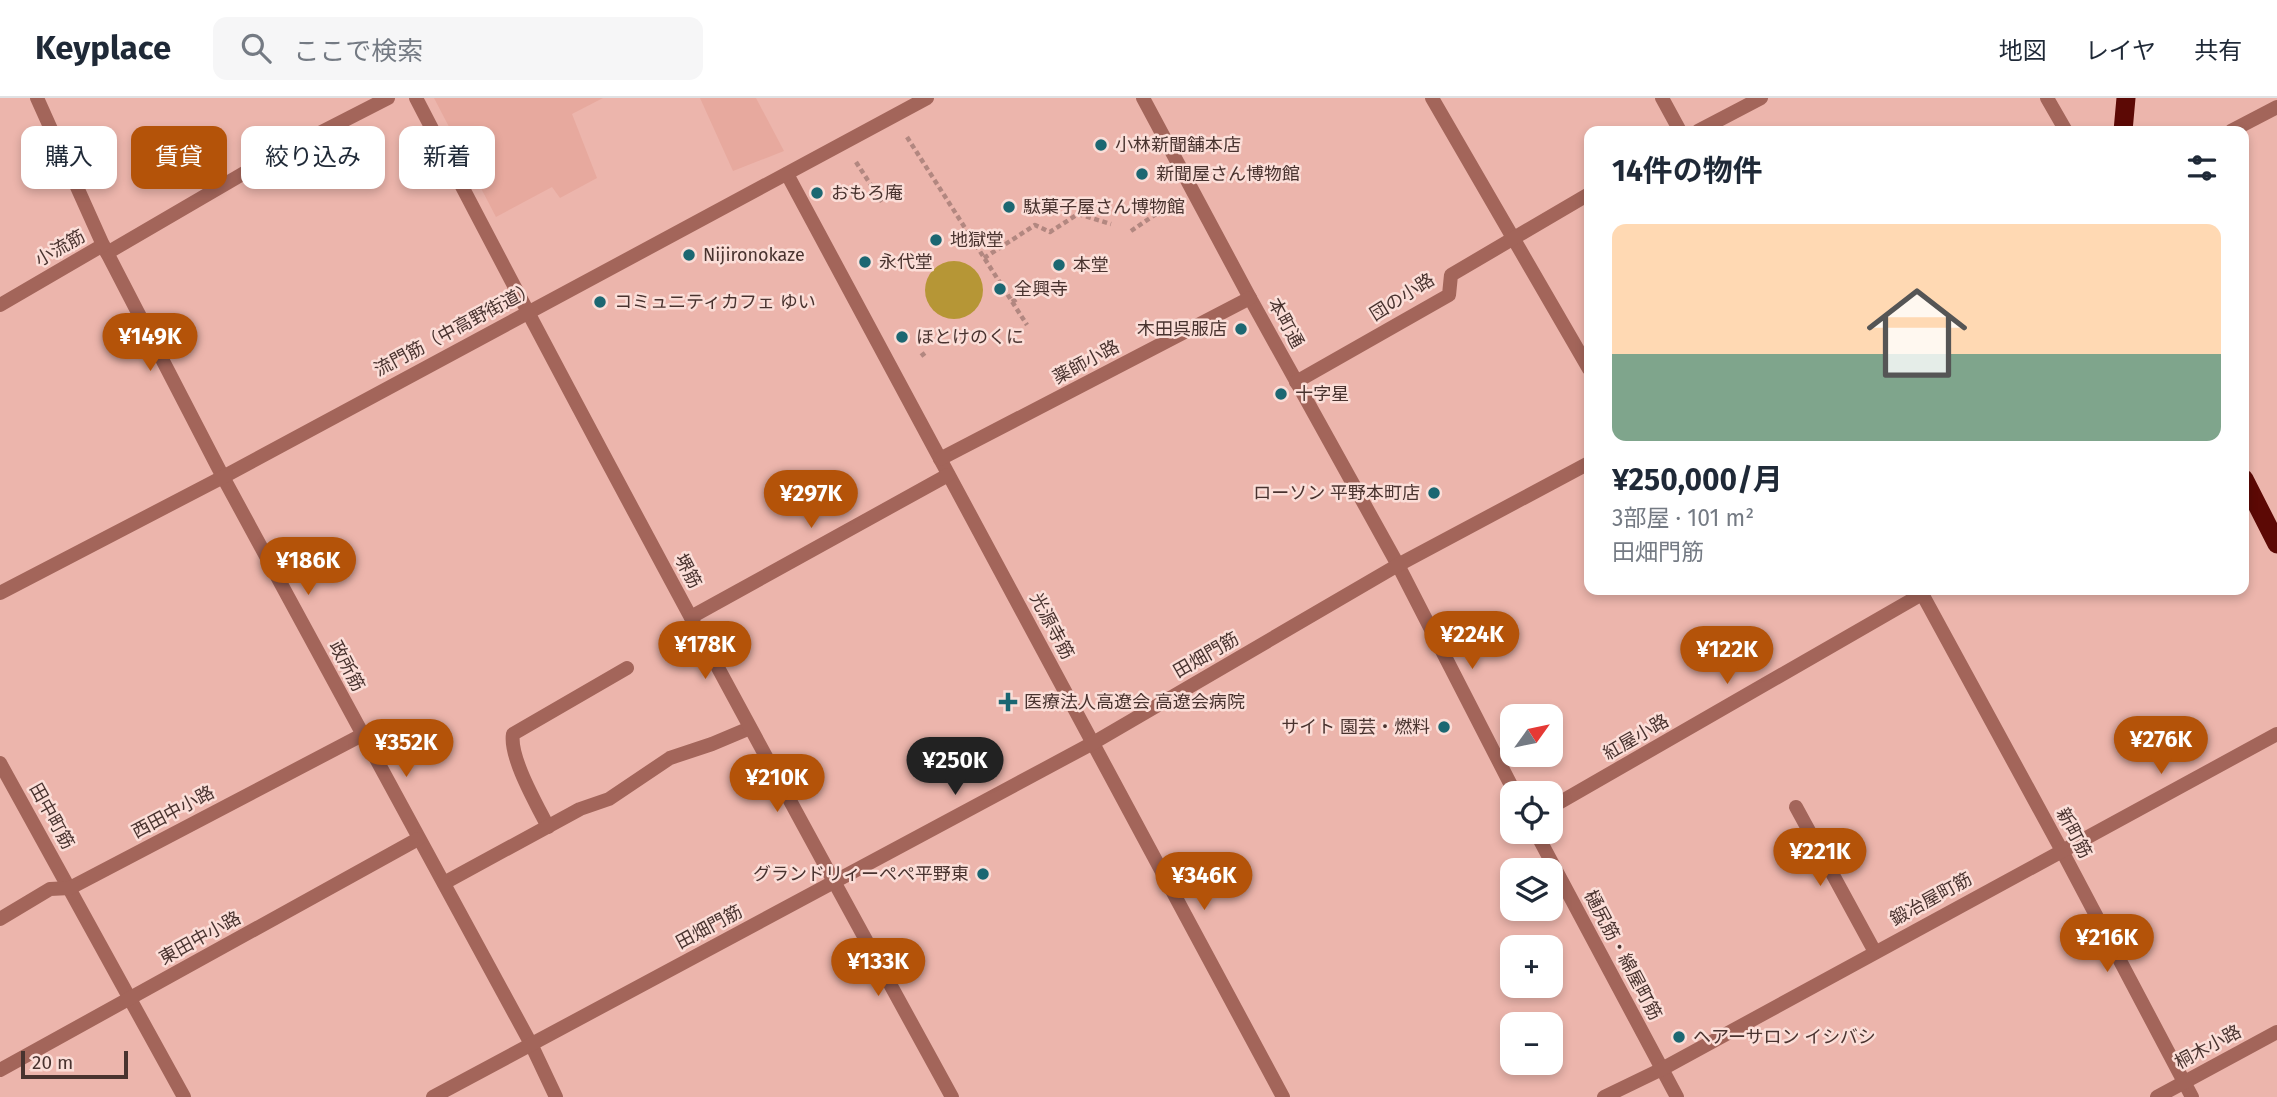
<!DOCTYPE html>
<html lang="ja">
<meta charset="utf-8">
<style>
body{margin:0;font-family:"Fira Sans","Noto Sans JP",sans-serif;background:#f6f6f7;color:#1f2937;height:100vh;display:flex;flex-direction:column;font-size:26px;white-space:nowrap}
*{box-sizing:border-box;margin:0}
p{font-size:23px;color:#747a83}
.icon{flex:none;width:38px;height:38px;fill:none;stroke:currentColor;stroke-width:2;stroke-linecap:round;stroke-linejoin:round}
.map{position:relative;flex:1;overflow:hidden}
.drawer{position:absolute;left:1584px;top:28px;width:665px;height:469px;display:flex;flex-direction:column;background:#fff;border-radius:14px;box-shadow:0 4px 10px #0003}
.drawer>*{flex:none}
.top-card{position:absolute;left:21px;top:28px;width:665px;height:63px;display:flex;gap:14px}
.needle{width:46px;rotate:57deg}
.fabs{position:absolute;left:1500px;top:606px;display:grid;gap:14px}
.fabs a{display:grid;place-items:center;width:63px;height:63px;border-radius:14px;background:#fff;box-shadow:0 4px 10px #0003;font-size:35px}
.scale{position:absolute;left:21px;bottom:18px;width:107px;box-sizing:border-box;padding-left:7px;border:4px solid #49332f;border-top:0;font-size:19px;line-height:24px;white-space:nowrap;color:#49332f;-webkit-text-stroke:5px #fbded8;paint-order:stroke}
.price{position:absolute;translate:-50% -60px;padding:0 16px;border-radius:24px;background:#b45309;color:#fff;font-size:23px;line-height:46px;filter:drop-shadow(0 2px 4px #0008)}
.price::after{content:'';position:absolute;left:50%;top:42px;width:21px;height:16px;margin-left:-10px;background:inherit;clip-path:polygon(0 0,100% 0,50% 100%)}
.price.on{background:#222;color:#fff}
ul{padding:0;list-style:none}
li{display:grid;align-content:center;gap:14px;height:371px;padding:0 28px}
li+li{border-top:2px solid #e0e1e3}
li span{display:grid;place-items:center;height:217px;border-radius:14px;color:#555}
li>.icon{margin-inline-start:auto}
span .icon{width:126px;height:126px;fill:#fffc;stroke-width:1}
li b{font-size:30px}
h2{display:flex;justify-content:space-between;align-items:center;height:84px;padding:0 28px;font-size:30px}
.pill{padding:0 24px;border-radius:14px;background:#fff;box-shadow:0 4px 10px #0003;font-size:24px;line-height:63px}
.pill.on{background:#b45309;color:#fff}
header{display:flex;align-items:center;gap:42px;box-sizing:border-box;height:98px;padding:0 35px;background:#fff;border-bottom:2px solid #e0e1e3}
header strong{font-size:33px}
nav{display:flex;gap:38px;margin-inline-start:auto;font-size:24px}
.search{width:490px;height:63px;background:#f6f6f7;display:flex;align-items:center;gap:18px;box-sizing:border-box;padding:0 24px;border-radius:14px;color:#747a83;font-size:26px}
.map>svg:first-child{display:block}
.built{fill:#e7a99e}
.green{fill:#b69636}
.lines{fill:none;stroke-linecap:round;stroke-linejoin:round}
.path{stroke:#b28780;stroke-width:4.5;stroke-dasharray:5 3.5;stroke-linecap:butt}
.service{stroke:#a3655a;stroke-width:14}
.pedestrian{stroke:#a3655a;stroke-width:14}
.minor{stroke:#a3655a;stroke-width:14}
.tertiary{stroke:#a3655a;stroke-width:14}
.trunk{stroke:#5c0905;stroke-width:19}
.poi-dot{fill:#1c6772;stroke:#fbded8;stroke-width:2.5}
.labels{text-anchor:middle;stroke-width:5;stroke-linejoin:round;paint-order:stroke}
.poi-label{font-size:18px;fill:#49332f;stroke:#fbded8;text-anchor:start}
.street-label{font-size:18px;fill:#49332f;stroke:#fbded8}
</style>
<header>
<strong>Keyplace</strong>
<div class="search"><svg class="icon" aria-label="search" viewBox="0 0 24 24"><circle cx="10" cy="10" r="6"/><path d="M15 15l6 6"/></svg>ここで検索</div>
<nav><a>地図</a><a>レイヤ</a><a>共有</a></nav>
</header>
<div class="map">
<svg width="2277" height="999" viewBox="0 0 2277 999">
<rect width="100%" height="100%" fill="#ecb5ac"/>
<g class="built">
<path d="M 434,0 L 603,0 L 572,16 L 597,80 L 560,100 L 552,89 L 496,119 Z"/>
<path d="M 700,0 L 756,0 L 784,53 L 733,73 Z"/>
</g>
<circle class="green" cx="954" cy="192" r="29"/>
<g class="lines">
<g class="path">
<path d="M 907,39 L 1027,227"/>
<path d="M 856,64 L 882,104"/>
<path d="M 1131,133 L 1171,106"/>
<path d="M 984,160 L 1035,127 L 1050,134 L 1078,116 L 1111,126"/>
<path d="M 1012,204 L 1025,196"/>
<path d="M 921,258 L 925,255"/>
</g>
<g class="service">
<path d="M 548,729 C 537,707 509,659 513,636 L 627,570"/>
<path d="M 444,785 L 580,711 L 609,701 L 670,660 L 712,646 L 750,630"/>
</g>
<path class="pedestrian" d="M 1143,0 L 1250,200 L 1398,467"/>
<g class="minor">
<path d="M 37,0 L 103,147 L 223,379 L 531,946 L 556,999"/>
<path d="M 416,0 C 590,336 770,668 952,999"/>
<path d="M 1432,0 L 1589,271"/>
<path d="M 1662,0 L 1680,33"/>
<path d="M 2047,0 L 2066,33"/>
<path d="M 1698,33 L 1761,0"/>
<path d="M 2231,33 L 2277,9"/>
<path d="M 787,76 L 1283,999"/>
<path d="M 107,155 L 263,64 L 388,0"/>
<path d="M 0,207 L 103,147"/>
<path d="M 1296,284 L 1449,197 L 1451,177 L 1589,96"/>
<path d="M 940,361 L 1250,200"/>
<path d="M 1398,467 L 1515,695"/>
<path d="M 1920,492 L 2061,751 L 2192,999"/>
<path d="M 0,495 L 223,379 L 927,0"/>
<path d="M 691,519 L 948,377"/>
<path d="M 0,665 L 184,999"/>
<path d="M 1796,709 L 1875,854"/>
<path d="M 1550,710 L 1922,496"/>
<path d="M 1535,733 L 1677,999"/>
<path d="M 0,821 L 50,791 L 70,790 L 362,637"/>
<path d="M 0,972 L 418,741"/>
<path d="M 1604,999 L 1662,971 L 2277,636"/>
<path d="M 2157,999 L 2277,934"/>
</g>
<path class="tertiary" d="M 433,999 L 1093,645 L 1398,467 L 1589,365"/>
<g class="trunk">
<path d="M 2123,33 L 2126,0"/>
<path d="M 2244,381 L 2277,446"/>
</g>
</g>
<g class="poi-dot">
<circle cx="1101" cy="47" r="7"/>
<circle cx="1142" cy="76" r="7"/>
<circle cx="817" cy="95" r="7"/>
<circle cx="1009" cy="109" r="7"/>
<circle cx="936" cy="142" r="7"/>
<circle cx="689" cy="157" r="7"/>
<circle cx="865" cy="164" r="7"/>
<circle cx="1059" cy="167" r="7"/>
<circle cx="1000" cy="191" r="7"/>
<circle cx="600" cy="204" r="7"/>
<circle cx="1241" cy="231" r="7"/>
<circle cx="902" cy="239" r="7"/>
<circle cx="1281" cy="296" r="7"/>
<circle cx="1434" cy="395" r="7"/>
<path d="M1004.5 593.5h7v7h7v7h-7v7h-7v-7h-7v-7h7z"/>
<circle cx="1444" cy="629" r="7"/>
<circle cx="983" cy="776" r="7"/>
<circle cx="1679" cy="939" r="7"/>
</g>
<g class="labels">
<g class="poi-label">
<text x="1115" y="53">小林新聞舗本店</text>
<text x="1156" y="82">新聞屋さん博物館</text>
<text x="831" y="101">おもろ庵</text>
<text x="1023" y="115">駄菓子屋さん博物館</text>
<text x="950" y="148">地獄堂</text>
<text x="703" y="163">Nijironokaze</text>
<text x="879" y="170">永代堂</text>
<text x="1073" y="173">本堂</text>
<text x="1014" y="197">全興寺</text>
<text x="614" y="210">コミュニティカフェ ゆい</text>
<text x="1227" y="237" text-anchor="end">木田呉服店</text>
<text x="916" y="245">ほとけのくに</text>
<text x="1295" y="302">十字星</text>
<text x="1420" y="401" text-anchor="end">ローソン 平野本町店</text>
<text x="1024" y="610">医療法人高遼会 高遼会病院</text>
<text x="1430" y="635" text-anchor="end">サイト 園芸・燃料</text>
<text x="969" y="782" text-anchor="end">グランドリィーぺぺ平野東</text>
<text x="1693" y="945">ヘアーサロン イシバシ</text>
</g>
<g class="street-label">
<text transform="translate(60 150) rotate(-30)" y="6">小流筋</text>
<text transform="translate(1402 199) rotate(-32)" y="6">団の小路</text>
<text transform="translate(1286 225) rotate(61)" y="6">本町通</text>
<text transform="translate(455 231) rotate(-28)" y="6">流門筋（中高野街道）</text>
<text transform="translate(1086 264) rotate(-28)" y="6">薬師小路</text>
<text transform="translate(688 473) rotate(62)" y="6">堺筋</text>
<text transform="translate(1052 528) rotate(62)" y="6">光源寺筋</text>
<text transform="translate(1206 557) rotate(-30)" y="6">田畑門筋</text>
<text transform="translate(347 568) rotate(62)" y="6">政所筋</text>
<text transform="translate(1636 639) rotate(-30)" y="6">紅屋小路</text>
<text transform="translate(173 714) rotate(-28)" y="6">西田中小路</text>
<text transform="translate(52 718) rotate(61)" y="6">田中町筋</text>
<text transform="translate(2074 735) rotate(62)" y="6">新町筋</text>
<text transform="translate(1931 801) rotate(-29)" y="6">鍛冶屋町筋</text>
<text transform="translate(709 829) rotate(-28)" y="6">田畑門筋</text>
<text transform="translate(200 840) rotate(-29)" y="6">東田中小路</text>
<text transform="translate(1623 857) rotate(62)" y="6">樋尻筋・綿屋町筋</text>
<text transform="translate(2208 949) rotate(-28)" y="6">桐木小路</text>
</g>
</g>
</svg>
<div class="fabs">
<a><svg class="needle" viewBox="-14 -14 28 28"><path d="M0-13l5 13h-10z" fill="#e53935"/><path d="M0 13l5-13h-10z" fill="#747a83"/></svg></a>
<a><svg class="icon" aria-label="locate" viewBox="0 0 24 24"><circle cx="12" cy="12" r="6"/><path d="M12 2v4M12 18v4M2 12h4M18 12h4"/></svg></a>
<a><svg class="icon" aria-label="layers" viewBox="0 0 24 24"><path d="M12 4l9 5-9 5-9-5zM3 14l9 5 9-5"/></svg></a>
<a>+</a>
<a>−</a>
</div>
<div class="scale">20 m</div>
<b class="price" style="left:150px;top:275px">¥149K</b>
<b class="price" style="left:811px;top:432px">¥297K</b>
<b class="price" style="left:308px;top:499px">¥186K</b>
<b class="price" style="left:1472px;top:573px">¥224K</b>
<b class="price" style="left:705px;top:583px">¥178K</b>
<b class="price" style="left:1727px;top:588px">¥122K</b>
<b class="price" style="left:2161px;top:678px">¥276K</b>
<b class="price" style="left:406px;top:681px">¥352K</b>
<b class="price on" style="left:955px;top:699px">¥250K</b>
<b class="price" style="left:777px;top:716px">¥210K</b>
<b class="price" style="left:1820px;top:790px">¥221K</b>
<b class="price" style="left:1204px;top:814px">¥346K</b>
<b class="price" style="left:2107px;top:876px">¥216K</b>
<b class="price" style="left:878px;top:900px">¥133K</b>
<div class="top-card">
<a class="pill">購入</a>
<a class="pill on">賃貸</a>
<a class="pill">絞り込み</a>
<a class="pill">新着</a>
</div>
<section class="drawer">
<h2>14件の物件<svg class="icon" aria-label="filters" viewBox="0 0 24 24"><path d="M4 7h16M4 17h16"/><circle cx="9" cy="7" r="2"/><circle cx="15" cy="17" r="2"/></svg></h2>
<ul>
<li><span style="background:linear-gradient(#ffd9b3 60%,#7fa58c 0)"><svg class="icon" aria-label="home" viewBox="0 0 24 24"><path d="M3 11l9-7 9 7M6 9v11h12V9"/></svg></span><div><b>¥250,000/月</b><p>3部屋 · 101 m²</p><p>田畑門筋</p></div></li>
</ul>
</section>
</div>
